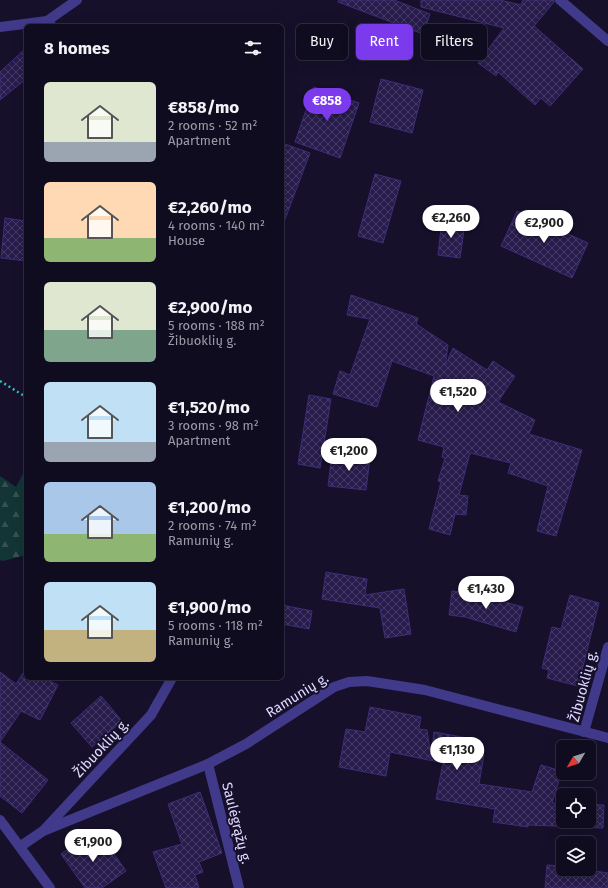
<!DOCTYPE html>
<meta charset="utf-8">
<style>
body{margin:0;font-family:"Fira Sans",sans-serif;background:#1e1a2d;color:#f1f3f6;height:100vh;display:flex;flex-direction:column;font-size:15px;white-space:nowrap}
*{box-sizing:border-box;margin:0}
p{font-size:13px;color:#9c9ba5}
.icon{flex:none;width:22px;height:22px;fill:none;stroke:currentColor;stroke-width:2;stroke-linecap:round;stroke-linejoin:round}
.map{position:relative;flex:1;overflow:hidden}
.details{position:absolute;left:24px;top:24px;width:260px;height:656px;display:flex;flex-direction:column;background:#100c20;border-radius:6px;box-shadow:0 4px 16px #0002,0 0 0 1px #302c3e}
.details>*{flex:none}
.guide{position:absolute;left:296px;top:24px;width:252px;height:36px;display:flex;gap:8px}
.needle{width:26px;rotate:231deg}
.buttons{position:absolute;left:556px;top:740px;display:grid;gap:8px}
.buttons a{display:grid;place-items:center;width:40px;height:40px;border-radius:6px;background:#100c20;box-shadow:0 4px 16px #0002,0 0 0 1px #302c3e;font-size:20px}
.price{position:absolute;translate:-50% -34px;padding:0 9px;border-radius:14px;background:#fff;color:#222;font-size:13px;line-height:26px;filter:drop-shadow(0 1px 2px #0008)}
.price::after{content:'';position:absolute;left:50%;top:24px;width:12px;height:9px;margin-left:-6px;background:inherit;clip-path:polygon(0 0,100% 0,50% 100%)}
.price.current{background:#7c3aed;color:#fff}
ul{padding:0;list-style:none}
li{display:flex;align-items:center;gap:12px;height:100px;padding:0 20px}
li span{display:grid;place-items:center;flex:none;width:112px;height:80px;border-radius:6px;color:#555}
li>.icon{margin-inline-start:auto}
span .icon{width:48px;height:48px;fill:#fffc;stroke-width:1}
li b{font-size:17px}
h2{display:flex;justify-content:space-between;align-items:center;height:48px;padding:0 20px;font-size:17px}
.pill{padding:0 14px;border-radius:6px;background:#100c20;box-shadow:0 4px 16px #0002,0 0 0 1px #302c3e;font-size:14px;line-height:36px}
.pill.current{background:#7c3aed;color:#fff}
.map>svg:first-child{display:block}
.forest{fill:url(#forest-firs)}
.building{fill:url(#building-cross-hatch);stroke:#3f2d79}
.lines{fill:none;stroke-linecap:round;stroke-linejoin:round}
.path{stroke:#2dc0bd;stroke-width:2.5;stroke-dasharray:2 3;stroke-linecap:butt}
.minor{stroke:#413a8b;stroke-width:10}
.labels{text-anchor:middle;stroke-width:4;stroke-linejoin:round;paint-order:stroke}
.street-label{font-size:14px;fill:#e0daff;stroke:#16102b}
</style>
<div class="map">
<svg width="608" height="888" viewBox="0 0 608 888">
<defs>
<pattern id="forest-firs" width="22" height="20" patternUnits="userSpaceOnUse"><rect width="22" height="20" fill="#133535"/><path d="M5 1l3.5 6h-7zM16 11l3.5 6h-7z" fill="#355253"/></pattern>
<pattern id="building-cross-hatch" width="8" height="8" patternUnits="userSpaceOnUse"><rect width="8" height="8" fill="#281c4c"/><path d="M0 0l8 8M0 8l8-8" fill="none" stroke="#473c67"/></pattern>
</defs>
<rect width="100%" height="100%" fill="#16102b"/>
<path class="forest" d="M 26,468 L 26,555 L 3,561 L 0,560 L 0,476 L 16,487 Z"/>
<g class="building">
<path d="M 339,0 L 394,0 L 430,14 L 423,34 L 338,2 Z"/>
<path d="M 421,0 L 500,0 L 521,5 L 523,0 L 554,0 L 554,2 L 534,26 L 583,69 L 550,106 L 541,98 L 535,105 L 498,72 L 496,76 L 478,63 L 504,28 L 421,7 Z"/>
<path d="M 26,48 L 26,79 L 0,100 L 0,72 Z"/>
<path d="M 381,79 L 423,90 L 412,133 L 370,122 Z"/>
<path d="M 314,87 L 359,103 L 340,158 L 295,142 Z"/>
<path d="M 282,143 L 310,153 L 284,222 L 282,222 Z"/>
<path d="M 375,174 L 401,181 L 383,243 L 358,236 Z"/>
<path d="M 517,211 L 588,243 L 572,278 L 501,246 Z"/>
<path d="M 5,218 L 26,221 L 26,261 L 1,258 Z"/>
<path d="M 442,220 L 465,223 L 460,258 L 438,255 Z"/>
<path d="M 351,295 L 418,318 L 416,324 L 448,345 L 445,366 L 453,348 L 487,370 L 493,361 L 515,376 L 498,402 L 535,420 L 529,434 L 582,450 L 556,536 L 537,531 L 548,486 L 508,473 L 511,463 L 470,453 L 459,495 L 468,496 L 466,515 L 455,514 L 450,535 L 429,529 L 441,482 L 438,481 L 445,458 L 442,457 L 444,447 L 418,440 L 434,376 L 392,361 L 377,407 L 333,394 L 340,371 L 350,375 L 370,319 L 347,315 Z"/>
<path d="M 309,395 L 331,399 L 320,468 L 298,464 Z"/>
<path d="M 332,454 L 370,458 L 366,490 L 328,486 Z"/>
<path d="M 326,572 L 367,579 L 365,595 L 404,589 L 411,634 L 385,638 L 380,608 L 322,599 Z"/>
<path d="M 452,591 L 473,593 L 523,607 L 516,632 L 465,617 L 449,615 Z"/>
<path d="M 570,595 L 599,603 L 578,686 L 547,678 L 549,670 L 542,668 L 552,627 L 561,629 Z"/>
<path d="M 282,605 L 312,611 L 309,629 L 282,624 Z"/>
<path d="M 0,672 L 16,684 L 23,673 L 26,674 L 26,678 L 43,678 L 58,685 L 40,720 L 21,711 L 0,742 Z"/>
<path d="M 101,696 L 122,721 L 92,747 L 71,723 Z"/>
<path d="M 370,707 L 421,717 L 419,729 L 427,730 L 431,758 L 434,732 L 479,740 L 477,754 L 484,755 L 479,784 L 532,792 L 541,765 L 562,771 L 552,803 L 563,803 L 563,821 L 589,821 L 589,804 L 604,805 L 603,828 L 528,825 L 528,827 L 493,822 L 495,809 L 436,799 L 443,763 L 390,752 L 386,776 L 339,767 L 346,729 L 365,732 Z"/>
<path d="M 0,742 L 48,780 L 22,813 L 0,796 Z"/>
<path d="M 200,792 L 222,853 L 199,862 L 203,872 L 195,875 L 199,888 L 166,888 L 153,852 L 182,844 L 168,804 Z"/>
<path d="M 91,833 L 100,845 L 105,841 L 126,871 L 102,888 L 85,888 L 61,854 Z"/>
<path d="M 547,865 L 563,866 L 563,869 L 581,869 L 608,873 L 608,888 L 545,888 Z"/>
</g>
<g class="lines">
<path class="path" d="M 0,381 L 26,397"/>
<g class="minor">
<path d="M 560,0 L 608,41"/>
<path d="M 51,25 L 47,21 L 77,0"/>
<path d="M 0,27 L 47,21"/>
<path d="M 584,732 L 608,647"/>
<path d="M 208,764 L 239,888"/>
<path d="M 0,820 L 50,888"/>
<path d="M 45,829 L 151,715 L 172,678"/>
<path d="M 21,846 L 43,831 L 208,764 L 246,744 L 334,687 L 349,682 L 367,681 L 425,690 L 608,738"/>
</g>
</g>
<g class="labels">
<g class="street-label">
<text transform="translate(583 686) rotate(-75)" y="5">Žibuoklių g.</text>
<text transform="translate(297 695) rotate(-32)" y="5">Ramunių g.</text>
<text transform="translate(101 748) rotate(-47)" y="5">Žibuoklių g.</text>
<text transform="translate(237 823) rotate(76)" y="5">Saulėgrąžų g.</text>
</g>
</g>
</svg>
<div class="buttons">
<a><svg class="needle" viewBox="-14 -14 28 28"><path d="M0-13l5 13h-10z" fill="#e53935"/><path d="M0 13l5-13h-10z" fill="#9c9ba5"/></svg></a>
<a><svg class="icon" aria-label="locate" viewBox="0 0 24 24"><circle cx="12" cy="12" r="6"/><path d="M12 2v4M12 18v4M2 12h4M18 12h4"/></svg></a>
<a><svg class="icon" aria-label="layers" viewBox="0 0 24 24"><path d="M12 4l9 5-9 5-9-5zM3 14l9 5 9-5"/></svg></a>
</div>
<b class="price current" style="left:327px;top:122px">€858</b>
<b class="price" style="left:451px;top:239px">€2,260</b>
<b class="price" style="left:544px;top:244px">€2,900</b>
<b class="price" style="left:458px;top:413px">€1,520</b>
<b class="price" style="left:349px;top:472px">€1,200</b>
<b class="price" style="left:486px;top:610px">€1,430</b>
<b class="price" style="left:457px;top:771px">€1,130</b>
<b class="price" style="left:93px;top:863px">€1,900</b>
<div class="guide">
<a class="pill">Buy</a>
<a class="pill current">Rent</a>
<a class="pill">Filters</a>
</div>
<section class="details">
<h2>8 homes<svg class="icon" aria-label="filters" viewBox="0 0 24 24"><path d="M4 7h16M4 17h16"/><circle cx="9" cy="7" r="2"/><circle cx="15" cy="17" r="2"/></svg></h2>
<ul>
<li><span style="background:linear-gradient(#dfe7d0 75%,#9aa5b1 0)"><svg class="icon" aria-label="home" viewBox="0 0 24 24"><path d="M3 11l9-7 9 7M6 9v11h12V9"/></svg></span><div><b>€858/mo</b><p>2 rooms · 52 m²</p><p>Apartment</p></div></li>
<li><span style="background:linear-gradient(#ffd9b3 70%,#8fb573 0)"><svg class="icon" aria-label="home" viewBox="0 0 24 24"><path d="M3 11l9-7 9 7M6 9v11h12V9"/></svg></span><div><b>€2,260/mo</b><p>4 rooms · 140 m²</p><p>House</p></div></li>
<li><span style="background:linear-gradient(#dfe7d0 60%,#7fa58c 0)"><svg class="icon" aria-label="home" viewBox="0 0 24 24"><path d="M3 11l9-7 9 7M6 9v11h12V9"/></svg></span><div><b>€2,900/mo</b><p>5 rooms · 188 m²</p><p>Žibuoklių g.</p></div></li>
<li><span style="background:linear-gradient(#bfe0f5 75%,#9aa5b1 0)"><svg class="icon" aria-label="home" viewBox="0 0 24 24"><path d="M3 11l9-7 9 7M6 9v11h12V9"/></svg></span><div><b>€1,520/mo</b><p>3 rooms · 98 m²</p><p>Apartment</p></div></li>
<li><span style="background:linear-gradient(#a9c7e8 65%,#8fb573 0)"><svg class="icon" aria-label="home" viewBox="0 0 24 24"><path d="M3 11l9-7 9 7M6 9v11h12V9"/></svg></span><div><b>€1,200/mo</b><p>2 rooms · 74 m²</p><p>Ramunių g.</p></div></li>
<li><span style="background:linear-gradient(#bfe0f5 60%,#c2b280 0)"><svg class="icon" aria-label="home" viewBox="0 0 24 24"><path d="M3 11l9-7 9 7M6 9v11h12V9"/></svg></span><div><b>€1,900/mo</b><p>5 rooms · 118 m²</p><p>Ramunių g.</p></div></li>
</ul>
</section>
</div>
